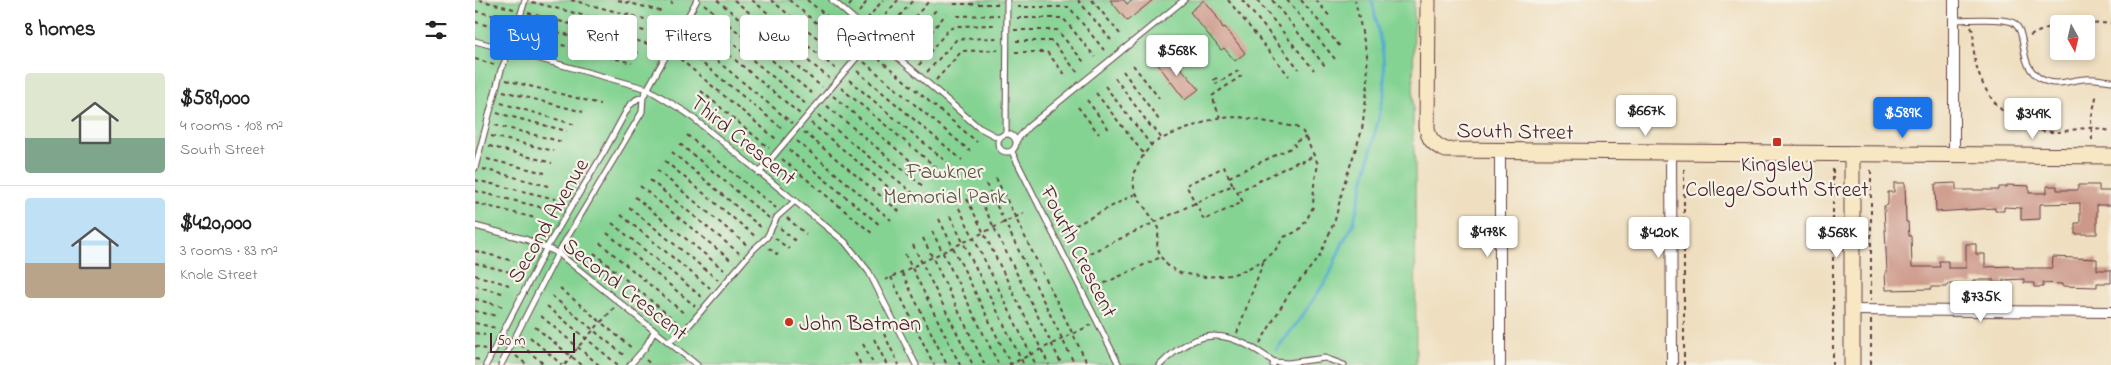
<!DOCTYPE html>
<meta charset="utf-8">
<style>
body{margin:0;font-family:"Indie Flower",sans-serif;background:#f2f2f2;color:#222;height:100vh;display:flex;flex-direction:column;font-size:19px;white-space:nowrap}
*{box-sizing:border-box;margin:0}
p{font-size:16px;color:#767676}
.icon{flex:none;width:28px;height:28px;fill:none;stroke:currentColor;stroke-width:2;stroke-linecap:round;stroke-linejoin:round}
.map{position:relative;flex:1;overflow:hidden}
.sheet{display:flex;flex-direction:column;background:#fff;width:475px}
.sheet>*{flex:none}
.hud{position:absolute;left:15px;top:15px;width:475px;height:45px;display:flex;gap:10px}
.needle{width:32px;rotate:172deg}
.buttons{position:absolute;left:1575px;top:15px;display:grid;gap:10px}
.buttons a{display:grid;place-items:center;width:45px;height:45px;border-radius:5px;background:#fff;box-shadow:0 2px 8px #0003;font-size:25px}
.scale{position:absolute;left:15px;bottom:12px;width:85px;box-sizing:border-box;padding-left:5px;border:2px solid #4a1f2b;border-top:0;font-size:14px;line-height:18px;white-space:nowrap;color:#4a1f2b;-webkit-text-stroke:4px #f7f3e8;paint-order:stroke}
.price{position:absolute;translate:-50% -42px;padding:0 11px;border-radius:5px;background:#fff;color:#222;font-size:16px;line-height:32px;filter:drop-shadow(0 1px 2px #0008)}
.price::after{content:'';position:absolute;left:50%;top:30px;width:15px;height:11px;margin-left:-8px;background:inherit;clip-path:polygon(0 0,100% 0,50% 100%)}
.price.on{background:#1a73e8;color:#fff}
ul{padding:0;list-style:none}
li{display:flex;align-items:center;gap:15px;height:125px;padding:0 25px}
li+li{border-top:1px solid #e0e0e0}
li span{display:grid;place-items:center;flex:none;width:140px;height:100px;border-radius:5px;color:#555}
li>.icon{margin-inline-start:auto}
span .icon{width:60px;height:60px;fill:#fffc;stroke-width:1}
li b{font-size:21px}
h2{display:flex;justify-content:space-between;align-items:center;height:60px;padding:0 25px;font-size:21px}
.tag{padding:0 18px;border-radius:5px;background:#fff;box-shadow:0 2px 8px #0003;font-size:18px;line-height:45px}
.tag.on{background:#1a73e8;color:#fff}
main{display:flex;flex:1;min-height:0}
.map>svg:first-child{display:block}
.green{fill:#84d393;stroke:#67795f}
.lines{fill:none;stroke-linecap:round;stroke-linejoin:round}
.stream{stroke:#55aad1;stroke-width:3}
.building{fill:#cc9889}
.lane-casing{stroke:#633c41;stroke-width:7}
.street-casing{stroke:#633c41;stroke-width:12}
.secondary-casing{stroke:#633c41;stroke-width:17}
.path{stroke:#633c41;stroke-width:2;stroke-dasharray:4 4;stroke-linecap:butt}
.lane{stroke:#fff;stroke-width:5}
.street{stroke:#fff;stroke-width:10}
.secondary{stroke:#f8e7c3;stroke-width:15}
.poi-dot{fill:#c8321e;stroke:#f7f3e8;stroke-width:2}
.labels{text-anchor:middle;stroke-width:4.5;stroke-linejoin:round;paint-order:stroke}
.street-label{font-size:22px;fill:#4a1f2b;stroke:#f7f3e8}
.poi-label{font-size:22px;fill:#4a1f2b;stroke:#f7f3e8}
.park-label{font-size:22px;fill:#5b554a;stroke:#f7f3e8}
</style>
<main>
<section class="sheet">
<h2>8 homes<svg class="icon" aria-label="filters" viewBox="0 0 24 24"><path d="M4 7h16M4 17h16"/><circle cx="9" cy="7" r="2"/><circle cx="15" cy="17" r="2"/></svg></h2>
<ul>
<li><span style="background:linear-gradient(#dfe7d0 65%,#7fa58c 0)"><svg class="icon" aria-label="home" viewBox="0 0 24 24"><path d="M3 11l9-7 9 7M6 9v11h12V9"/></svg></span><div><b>$589,000</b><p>4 rooms · 108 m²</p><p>South Street</p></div></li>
<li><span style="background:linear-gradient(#bfe0f5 65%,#b9a48a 0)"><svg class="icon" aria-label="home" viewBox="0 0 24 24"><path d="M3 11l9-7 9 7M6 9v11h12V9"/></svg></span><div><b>$420,000</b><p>3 rooms · 83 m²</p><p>Knole Street</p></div></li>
</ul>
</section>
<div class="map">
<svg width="1636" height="365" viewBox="0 0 1636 365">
<rect width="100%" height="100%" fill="#f7f3e8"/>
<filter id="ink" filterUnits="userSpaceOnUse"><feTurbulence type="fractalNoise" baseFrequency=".02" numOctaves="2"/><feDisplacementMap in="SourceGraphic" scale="10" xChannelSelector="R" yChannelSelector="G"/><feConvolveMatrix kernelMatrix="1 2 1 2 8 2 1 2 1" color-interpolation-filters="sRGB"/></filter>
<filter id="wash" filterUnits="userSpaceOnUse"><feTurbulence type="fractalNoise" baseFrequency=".0096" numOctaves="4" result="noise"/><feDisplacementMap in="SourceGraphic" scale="20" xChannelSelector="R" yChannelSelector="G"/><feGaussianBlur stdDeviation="1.12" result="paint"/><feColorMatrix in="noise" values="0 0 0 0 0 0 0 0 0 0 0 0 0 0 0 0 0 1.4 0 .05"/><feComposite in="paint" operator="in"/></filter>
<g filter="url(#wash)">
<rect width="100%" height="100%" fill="#efdfc0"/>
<path class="green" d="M 0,0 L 939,0 L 938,138 L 940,164 L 941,365 L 0,365 Z"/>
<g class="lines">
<path class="stream" d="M 801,350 L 826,318 L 854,276 L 868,242 L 878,225 L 910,91 L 908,55 L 897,0"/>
</g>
<g id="blocks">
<g class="building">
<path d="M 635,0 L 649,0 L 652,4 L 658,0 L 678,0 L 652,21 Z"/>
<path d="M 729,0 L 739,12 L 748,28 L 750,27 L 770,53 L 760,61 L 749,48 L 746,50 L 715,12 Z"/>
<path d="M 693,53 L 724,89 L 710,100 L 681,62 Z"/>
<path d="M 1419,183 L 1430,183 L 1431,222 L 1433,222 L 1434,236 L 1436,236 L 1437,267 L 1465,267 L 1464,261 L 1473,261 L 1473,268 L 1491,268 L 1491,244 L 1501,244 L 1501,254 L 1510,254 L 1510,267 L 1538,266 L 1538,268 L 1577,268 L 1578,257 L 1622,259 L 1622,270 L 1636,270 L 1636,283 L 1622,283 L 1622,287 L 1587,286 L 1587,284 L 1568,283 L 1568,287 L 1559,287 L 1559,283 L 1549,283 L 1549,279 L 1528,280 L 1529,287 L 1519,288 L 1519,280 L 1498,280 L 1498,284 L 1472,284 L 1472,287 L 1456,287 L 1456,289 L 1411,290 L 1410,273 L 1412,272 L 1409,206 L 1413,205 L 1413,192 L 1419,192 Z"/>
<path d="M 1481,183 L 1481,190 L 1524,190 L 1524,187 L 1532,187 L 1532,185 L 1554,186 L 1554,193 L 1572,193 L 1572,186 L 1582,186 L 1582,190 L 1603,190 L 1603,185 L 1624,185 L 1624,191 L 1636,191 L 1636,205 L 1622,205 L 1622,234 L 1600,234 L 1600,223 L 1605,223 L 1605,203 L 1565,204 L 1565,219 L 1546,220 L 1546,208 L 1529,207 L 1529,211 L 1520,211 L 1520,208 L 1461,212 L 1460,184 Z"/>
</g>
</g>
</g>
<g filter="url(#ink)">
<use href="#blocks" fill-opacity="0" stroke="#633c41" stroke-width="1"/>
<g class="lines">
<g class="lane-casing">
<g id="lane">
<path d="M 357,0 L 503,127 L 524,138"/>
<path d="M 1479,20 C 1494,20 1524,17 1537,22 C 1555,31 1540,66 1568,80 C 1582,87 1595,80 1609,79 C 1618,78 1627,80 1636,81"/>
<path d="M 0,41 L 173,89 L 212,113 L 370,242 L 394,272 L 441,365"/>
<circle cx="532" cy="143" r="9"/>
<path d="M 531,134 L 532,0"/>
<path d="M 541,141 L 553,127 L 709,0"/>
<path d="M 537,152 L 644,365"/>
<path d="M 0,168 L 26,70 L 35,50 L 50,0"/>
<path d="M 284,173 L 400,36"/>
<path d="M 0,226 L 50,239 L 83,253 L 222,365"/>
<path d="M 194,341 L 211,329 L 278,250 L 292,237 L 302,217 L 320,201"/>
<path d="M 799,362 L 813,363 L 850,358 L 869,365"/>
<path d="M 11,365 L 72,247 L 129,152 L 154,106 L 162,99 L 168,97"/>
<path d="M 26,365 L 83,253 L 167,112 L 168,97 L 222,0"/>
<path d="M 155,365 L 170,348 L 180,330"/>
<path d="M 685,365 C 726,324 755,330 799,362 L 798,365"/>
</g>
</g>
<g class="street-casing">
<g id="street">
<path d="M 1479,0 L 1479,155"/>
<path d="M 1025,151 L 1025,365"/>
<path d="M 1196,152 L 1197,365"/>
<path d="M 1377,310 L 1636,312"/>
</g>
</g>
<g class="secondary-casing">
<g id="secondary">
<path d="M 953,0 L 952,127 C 953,139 959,145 971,150 L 1636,156"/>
<path d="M 1377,365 L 1377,154"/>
</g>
</g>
<g class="path">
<path d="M 4,0 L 39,9"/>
<path d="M 96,0 L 185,23"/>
<path d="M 143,0 L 189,12"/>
<path d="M 188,0 L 198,3"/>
<path d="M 242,0 L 347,87"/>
<path d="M 259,0 L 354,78"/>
<path d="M 277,0 L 361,69"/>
<path d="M 296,0 L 369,60"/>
<path d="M 314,0 L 375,51"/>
<path d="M 332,0 L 384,42"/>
<path d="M 603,0 L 636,40"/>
<path d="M 617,0 L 645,34"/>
<path d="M 753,0 L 814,76"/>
<path d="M 767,0 L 824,69"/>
<path d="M 782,0 L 839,70"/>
<path d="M 797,0 L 850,66"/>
<path d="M 812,0 L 860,59"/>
<path d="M 826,0 L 867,49"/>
<path d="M 841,0 L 856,18"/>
<path d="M 57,2 L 177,33"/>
<path d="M 229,4 L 339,95"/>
<path d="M 479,4 L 524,4"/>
<path d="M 374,6 L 379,0"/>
<path d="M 542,7 L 594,7 L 629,50"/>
<path d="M 0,11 L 37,20"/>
<path d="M 384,12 L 393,0"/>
<path d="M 53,13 L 174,44"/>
<path d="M 222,14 L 332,105"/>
<path d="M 482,16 L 524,15"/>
<path d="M 542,18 L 588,18 L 620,57"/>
<path d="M 392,19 L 408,0"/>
<path d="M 0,22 L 32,31"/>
<path d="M 51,24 L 167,54"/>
<path d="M 217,24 L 325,114"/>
<path d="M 1611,24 L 1636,23"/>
<path d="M 400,27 L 423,0"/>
<path d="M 1496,27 L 1498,31 C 1499,42 1498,54 1501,65 C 1510,100 1538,130 1576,132 C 1589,133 1601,128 1613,128 C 1621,127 1629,130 1636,131"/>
<path d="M 539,30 L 582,30 L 609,62"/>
<path d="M 48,35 L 157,63"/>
<path d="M 211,35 L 317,123"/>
<path d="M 409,35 L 438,0"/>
<path d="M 1555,36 C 1573,27 1586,21 1607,24"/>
<path d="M 418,41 L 455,0"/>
<path d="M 541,41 L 577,41 L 603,73"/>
<path d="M 210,49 L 309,130"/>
<path d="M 426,49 L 461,10"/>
<path d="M 540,52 L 572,52 L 592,77"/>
<path d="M 397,53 L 502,142"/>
<path d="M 435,57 L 471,14"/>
<path d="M 0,59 L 20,65"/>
<path d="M 205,59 L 301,139"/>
<path d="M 389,62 L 495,151"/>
<path d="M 444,65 L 474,29 L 483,26 L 519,25"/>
<path d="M 658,65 L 684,98"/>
<path d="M 382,71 L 487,160"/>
<path d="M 648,71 L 684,120"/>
<path d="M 452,72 L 482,39 L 523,38"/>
<path d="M 640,78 L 676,127 L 679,128 L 687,139"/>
<path d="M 742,78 L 738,80 L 741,84 L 763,71 L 766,76 L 737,96 L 745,118"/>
<path d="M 31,80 L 125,104"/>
<path d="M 374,80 L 474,164"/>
<path d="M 461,80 L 487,51 L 523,50"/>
<path d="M 630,86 L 676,145"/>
<path d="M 366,88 L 462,168"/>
<path d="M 28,91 L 108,112"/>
<path d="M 226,91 L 294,148"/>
<path d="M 621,93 L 669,154"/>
<path d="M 358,96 L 456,178"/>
<path d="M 612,100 L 635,131"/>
<path d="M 26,103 L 101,125"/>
<path d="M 352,106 L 450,188"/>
<path d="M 603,107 L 624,134"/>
<path d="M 22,113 L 92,131"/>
<path d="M 343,115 L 438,193"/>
<path d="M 765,117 L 821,127 L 828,132 L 843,164 L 839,185 L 838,207 L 831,221 L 823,231 L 809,237 L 799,252 L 789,260 L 770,270 L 756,275 L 730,277 L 705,273 L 693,266 L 686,257 L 682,246 L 684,228 L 664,199 L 659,188 L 658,174 L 669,154 L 678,143 L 695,135 L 741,118 Z"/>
<path d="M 336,123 L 430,201"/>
<path d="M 20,125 L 88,142"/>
<path d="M 329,132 L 425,212"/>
<path d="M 212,135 L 301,208"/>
<path d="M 16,136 L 79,151"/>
<path d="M 1617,140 L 1616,120 L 1622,93"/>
<path d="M 322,141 L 416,220"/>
<path d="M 205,144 L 294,218"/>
<path d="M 14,146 L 77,163"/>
<path d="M 314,150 L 406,226"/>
<path d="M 197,152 L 288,229"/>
<path d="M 12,159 L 70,173"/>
<path d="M 307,159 L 398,234"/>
<path d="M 190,161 L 281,237"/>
<path d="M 8,169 L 73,186"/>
<path d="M 1209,169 L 1209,365"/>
<path d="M 1358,169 L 1358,365"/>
<path d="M 182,170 L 273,246"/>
<path d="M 1396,170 L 1396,300"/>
<path d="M 754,177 L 820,146 L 818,143 L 831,137"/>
<path d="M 521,178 L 613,365"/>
<path d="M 0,180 L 81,199"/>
<path d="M 175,180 L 264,253"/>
<path d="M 511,184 L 600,365"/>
<path d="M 165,186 L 258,262"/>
<path d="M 0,191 L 81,211"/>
<path d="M 762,192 L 826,160 L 827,162 L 839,156"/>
<path d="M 502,193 L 587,365"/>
<path d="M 160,197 L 249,270"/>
<path d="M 492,199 L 574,365"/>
<path d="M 0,203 L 60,218"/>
<path d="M 154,207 L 243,280"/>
<path d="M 484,208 L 561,365"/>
<path d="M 146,215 L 235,288"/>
<path d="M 475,216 L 549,365"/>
<path d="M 312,218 L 331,234"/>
<path d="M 464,219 L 536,365"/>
<path d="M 137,223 L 228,298"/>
<path d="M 305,228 L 323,243"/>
<path d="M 457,231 L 524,365"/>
<path d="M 132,233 L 220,306"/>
<path d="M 586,233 L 662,193"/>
<path d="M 300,238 L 314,249"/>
<path d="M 448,238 L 510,365"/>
<path d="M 125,243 L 211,315"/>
<path d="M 438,245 L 498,365"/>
<path d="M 294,248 L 303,255"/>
<path d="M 0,251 L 39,261"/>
<path d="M 119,253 L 204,324"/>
<path d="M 430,254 L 485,365"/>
<path d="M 600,260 C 653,235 706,210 758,185 L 749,167 L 711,185 L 729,220 L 768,202 L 758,185"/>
<path d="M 0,263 L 39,273"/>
<path d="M 427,273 L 472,365"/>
<path d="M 0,275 L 34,285"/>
<path d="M 416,277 L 459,365"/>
<path d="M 410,280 L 549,213"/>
<path d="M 0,286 L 31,294"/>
<path d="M 85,288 L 158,349"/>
<path d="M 615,290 L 686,257"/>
<path d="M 77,296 L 151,357"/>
<path d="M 0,299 L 29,307"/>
<path d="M 72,306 L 143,365"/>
<path d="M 0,311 L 22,316"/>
<path d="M 66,316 L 124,365"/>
<path d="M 1396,320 L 1396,365"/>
<path d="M 0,323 L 21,328"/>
<path d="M 60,327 L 107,365"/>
<path d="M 0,333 L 10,335"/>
<path d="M 762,333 L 789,260"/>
<path d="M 409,334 L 424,365"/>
<path d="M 55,337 L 87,365"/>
<path d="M 399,339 L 412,365"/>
<path d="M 785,343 L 813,295 L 844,257 L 860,220 L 869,184 L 887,130 L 893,83 L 892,55 L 880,0"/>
<path d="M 388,344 L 399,365"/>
<path d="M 46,345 L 70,365"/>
<path d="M 0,346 L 10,349"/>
<path d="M 380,353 L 386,365"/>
<path d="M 41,356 L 52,365"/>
<path d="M 0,359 L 6,360"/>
<path d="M 171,360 L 177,365"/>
<path d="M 90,365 L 103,347 L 139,308"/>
<path d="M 534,365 L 616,325"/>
</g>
<use href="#lane" class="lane"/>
<use href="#street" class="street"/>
<use href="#secondary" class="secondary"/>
</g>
</g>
<g class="poi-dot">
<rect x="1297" y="137" width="10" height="10" rx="2.5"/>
<circle cx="314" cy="322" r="5"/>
</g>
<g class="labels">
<g class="street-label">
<text transform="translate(1040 130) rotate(1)" y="8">South Street</text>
<text transform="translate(269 139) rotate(39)" y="8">Third Crescent</text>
<text transform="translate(72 220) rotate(-60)" y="8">Second Avenue</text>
<text transform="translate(605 251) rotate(63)" y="8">Fourth Crescent</text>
<text transform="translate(151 288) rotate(38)" y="8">Second Crescent</text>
</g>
<g class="poi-label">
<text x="1302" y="171">Kingsley<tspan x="1302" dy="25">College/South Street</tspan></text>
<text x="324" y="330" text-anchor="start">John Batman</text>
</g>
<g class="park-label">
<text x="470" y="178">Fawkner<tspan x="470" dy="25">Memorial Park</tspan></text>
</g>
</g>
</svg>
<div class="buttons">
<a><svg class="needle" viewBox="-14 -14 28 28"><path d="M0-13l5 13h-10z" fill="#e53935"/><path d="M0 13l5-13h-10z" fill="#767676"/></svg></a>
</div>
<div class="scale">50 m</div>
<b class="price" style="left:702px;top:77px">$568K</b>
<b class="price" style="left:1171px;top:137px">$667K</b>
<b class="price on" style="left:1428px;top:139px">$589K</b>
<b class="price" style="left:1558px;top:140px">$349K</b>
<b class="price" style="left:1013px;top:258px">$478K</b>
<b class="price" style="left:1184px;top:259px">$420K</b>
<b class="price" style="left:1362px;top:259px">$568K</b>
<b class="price" style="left:1506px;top:323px">$735K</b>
<div class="hud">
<a class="tag on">Buy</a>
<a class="tag">Rent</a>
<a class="tag">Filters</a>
<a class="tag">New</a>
<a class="tag">Apartment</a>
</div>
</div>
</main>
